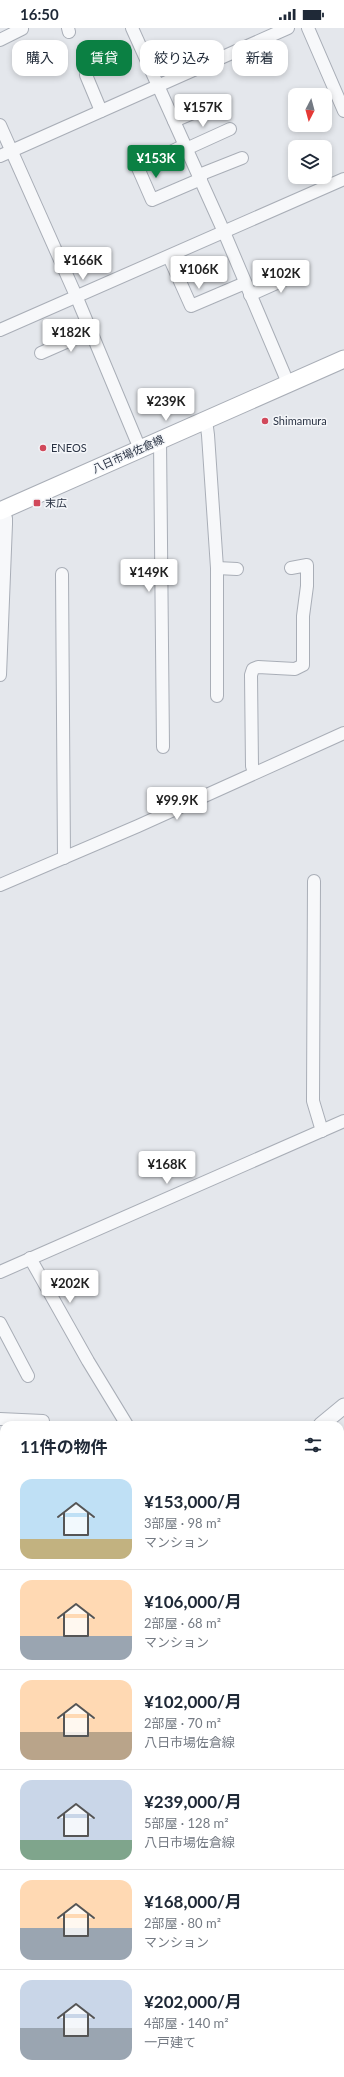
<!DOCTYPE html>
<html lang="ja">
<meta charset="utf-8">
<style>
body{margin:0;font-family:Lato,"Noto Sans JP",sans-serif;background:#f6f6f7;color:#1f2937;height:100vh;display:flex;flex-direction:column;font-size:15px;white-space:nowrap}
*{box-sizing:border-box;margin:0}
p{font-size:13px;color:#747a83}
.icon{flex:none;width:22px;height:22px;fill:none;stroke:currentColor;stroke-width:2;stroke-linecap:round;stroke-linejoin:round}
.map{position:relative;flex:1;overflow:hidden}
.details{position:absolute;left:0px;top:1393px;width:344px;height:656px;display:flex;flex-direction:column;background:#fff;border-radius:12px 12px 0 0;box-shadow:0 2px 6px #0003}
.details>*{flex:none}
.hud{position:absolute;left:12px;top:12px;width:320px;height:36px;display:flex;gap:8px}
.needle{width:26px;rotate:186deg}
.fabs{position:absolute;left:288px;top:60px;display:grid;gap:8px}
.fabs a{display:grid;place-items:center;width:44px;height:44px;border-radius:8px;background:#fff;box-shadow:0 2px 6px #0003;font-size:20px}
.price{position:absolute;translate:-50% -34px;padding:0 9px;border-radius:4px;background:#fff;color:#222;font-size:13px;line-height:26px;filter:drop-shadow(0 1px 2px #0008)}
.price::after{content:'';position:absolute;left:50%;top:24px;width:12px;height:9px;margin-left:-6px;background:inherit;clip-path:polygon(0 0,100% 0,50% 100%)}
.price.selected{background:#0b8043;color:#fff}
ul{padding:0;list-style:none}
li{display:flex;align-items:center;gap:12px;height:100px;padding:0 20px}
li+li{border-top:1px solid #e0e1e3}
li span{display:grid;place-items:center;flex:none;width:112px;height:80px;border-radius:12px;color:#555}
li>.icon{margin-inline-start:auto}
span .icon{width:48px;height:48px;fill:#fffc;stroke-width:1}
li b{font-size:17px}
h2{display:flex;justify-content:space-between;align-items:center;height:48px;padding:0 20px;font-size:17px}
.chip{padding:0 14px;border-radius:12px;background:#fff;box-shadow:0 2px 6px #0003;font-size:14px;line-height:36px}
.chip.selected{background:#0b8043;color:#fff}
.status{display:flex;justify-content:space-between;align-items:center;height:28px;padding:0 20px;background:#fff;direction:ltr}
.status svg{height:11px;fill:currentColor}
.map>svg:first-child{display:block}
.green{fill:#c9d6c5}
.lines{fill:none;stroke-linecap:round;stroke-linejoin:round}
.minor-casing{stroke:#a9aeb7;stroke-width:14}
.tertiary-casing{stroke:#a9aeb7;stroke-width:17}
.secondary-casing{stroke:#a9aeb7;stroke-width:19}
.minor{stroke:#f7f8fa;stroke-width:12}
.tertiary{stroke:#f7f8fa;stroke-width:15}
.secondary{stroke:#fff;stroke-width:17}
.poi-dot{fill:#d1495b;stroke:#f4f6f9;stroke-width:1.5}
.labels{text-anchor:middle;stroke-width:3;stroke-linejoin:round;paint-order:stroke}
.poi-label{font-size:11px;fill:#2b3445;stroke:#f4f6f9;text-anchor:start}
.street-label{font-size:11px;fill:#2b3445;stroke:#f4f6f9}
</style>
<div class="status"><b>16:50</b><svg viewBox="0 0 49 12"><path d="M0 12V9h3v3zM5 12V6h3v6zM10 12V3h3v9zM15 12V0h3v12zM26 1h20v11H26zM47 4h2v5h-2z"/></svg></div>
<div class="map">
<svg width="344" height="2049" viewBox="0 0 344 2049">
<rect width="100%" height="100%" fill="#e4e7ec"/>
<g class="green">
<path d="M 344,1471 L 344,1789 L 340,1788 L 340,1474 Z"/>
<path d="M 344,1845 L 344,2034 L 340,2040 L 340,1848 Z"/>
<path d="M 4,2010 L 4,2045 L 336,2045 L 333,2049 L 0,2049 L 0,2015 Z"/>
</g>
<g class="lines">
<g class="minor-casing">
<g id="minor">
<path d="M 68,0 L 69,4"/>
<path d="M 132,0 L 224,204 L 288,355"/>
<path d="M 308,0 L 344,83"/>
<path d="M 0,12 L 22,1"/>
<path d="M 86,47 L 101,83"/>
<path d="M 174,93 L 221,73"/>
<path d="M 0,97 L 77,270 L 140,421"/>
<path d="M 185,117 L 138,140 L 152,172 L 201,151"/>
<path d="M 186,121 L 230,101"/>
<path d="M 0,128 L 288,0"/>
<path d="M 199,147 L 242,130"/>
<path d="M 169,229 L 191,278 L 245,255"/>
<path d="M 250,267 L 301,244"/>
<path d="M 0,302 L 344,151"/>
<path d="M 41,325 L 91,303"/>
<path d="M 206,392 L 208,407 L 217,540 L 217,668"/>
<path d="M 160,412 L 163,719"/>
<path d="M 0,486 L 6,490 L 6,496 L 0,647"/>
<path d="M 217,540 L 237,541"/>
<path d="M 62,546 L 64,830"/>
<path d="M 254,744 L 252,738 L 251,647 L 253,641 L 258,639 L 295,641 L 303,637 L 303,588 L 307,558 L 307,537 L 291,540"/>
<path d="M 314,853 L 313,1073 L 322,1103"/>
<path d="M 0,857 L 138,798 L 344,705"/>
<path d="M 30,1230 L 88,1333 L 127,1397"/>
<path d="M 0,1244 L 344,1093"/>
<path d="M 0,1295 L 28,1348"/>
<path d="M 0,1391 L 43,1393"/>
<path d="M 0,1475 L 4,1475"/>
<path d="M 0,1498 L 4,1497"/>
<path d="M 0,1542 L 4,1542"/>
<path d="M 340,1794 L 344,1794"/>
<path d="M 0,1855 L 4,1855"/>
<path d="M 340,1879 L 344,1877"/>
</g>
</g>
<g class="tertiary-casing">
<g id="tertiary">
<path d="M 321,1397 L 344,1378"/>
<path d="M 0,1659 L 4,1656"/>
</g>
</g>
<g class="secondary-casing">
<path id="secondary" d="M 0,483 L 344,331"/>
</g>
<use href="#minor" class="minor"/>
<use href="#tertiary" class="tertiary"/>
<use href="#secondary" class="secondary"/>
</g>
<g class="poi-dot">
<circle cx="265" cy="393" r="4"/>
<circle cx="43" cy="420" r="4"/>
<rect x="33" y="471" width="8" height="8" rx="2"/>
</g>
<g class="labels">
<g class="poi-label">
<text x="273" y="397">Shimamura</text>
<text x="51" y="424">ENEOS</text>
<text x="45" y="479">末広</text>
</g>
<g class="street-label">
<text transform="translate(128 426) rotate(-24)" y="4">八日市場佐倉線</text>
</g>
</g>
</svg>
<div class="fabs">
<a><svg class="needle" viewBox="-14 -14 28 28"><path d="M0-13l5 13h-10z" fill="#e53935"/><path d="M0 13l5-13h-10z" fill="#747a83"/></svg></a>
<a><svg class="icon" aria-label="layers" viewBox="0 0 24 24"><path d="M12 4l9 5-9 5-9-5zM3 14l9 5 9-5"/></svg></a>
</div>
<b class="price" style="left:203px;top:100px">¥157K</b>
<b class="price selected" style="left:156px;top:151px">¥153K</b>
<b class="price" style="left:83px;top:253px">¥166K</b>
<b class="price" style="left:199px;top:262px">¥106K</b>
<b class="price" style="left:281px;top:266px">¥102K</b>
<b class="price" style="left:71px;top:325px">¥182K</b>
<b class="price" style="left:166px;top:394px">¥239K</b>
<b class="price" style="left:149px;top:565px">¥149K</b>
<b class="price" style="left:177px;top:793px">¥99.9K</b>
<b class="price" style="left:167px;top:1157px">¥168K</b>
<b class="price" style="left:70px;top:1276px">¥202K</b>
<div class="hud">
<a class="chip">購入</a>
<a class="chip selected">賃貸</a>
<a class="chip">絞り込み</a>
<a class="chip">新着</a>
</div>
<section class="details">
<h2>11件の物件<svg class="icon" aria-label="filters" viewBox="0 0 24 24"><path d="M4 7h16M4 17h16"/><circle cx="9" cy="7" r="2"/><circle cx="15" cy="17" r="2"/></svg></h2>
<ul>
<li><span style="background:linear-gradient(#bfe0f5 75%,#c2b280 0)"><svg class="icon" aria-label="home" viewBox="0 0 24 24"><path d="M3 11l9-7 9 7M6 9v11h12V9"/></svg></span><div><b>¥153,000/月</b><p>3部屋 · 98 m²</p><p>マンション</p></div></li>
<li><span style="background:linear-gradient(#ffd9b3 70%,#9aa5b1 0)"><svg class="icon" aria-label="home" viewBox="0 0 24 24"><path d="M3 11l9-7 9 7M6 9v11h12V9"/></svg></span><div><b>¥106,000/月</b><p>2部屋 · 68 m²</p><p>マンション</p></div></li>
<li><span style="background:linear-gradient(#ffd9b3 65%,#b9a48a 0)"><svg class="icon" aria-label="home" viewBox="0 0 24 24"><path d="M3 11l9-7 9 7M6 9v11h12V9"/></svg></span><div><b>¥102,000/月</b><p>2部屋 · 70 m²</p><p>八日市場佐倉線</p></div></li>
<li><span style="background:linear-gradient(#c9d6e8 75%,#7fa58c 0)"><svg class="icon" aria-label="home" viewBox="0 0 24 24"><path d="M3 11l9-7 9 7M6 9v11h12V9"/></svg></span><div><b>¥239,000/月</b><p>5部屋 · 128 m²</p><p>八日市場佐倉線</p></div></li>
<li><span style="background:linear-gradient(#ffd9b3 60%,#9aa5b1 0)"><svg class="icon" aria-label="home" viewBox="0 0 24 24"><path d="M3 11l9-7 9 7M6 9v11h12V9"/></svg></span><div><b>¥168,000/月</b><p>2部屋 · 80 m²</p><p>マンション</p></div></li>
<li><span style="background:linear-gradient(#c9d6e8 60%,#9aa5b1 0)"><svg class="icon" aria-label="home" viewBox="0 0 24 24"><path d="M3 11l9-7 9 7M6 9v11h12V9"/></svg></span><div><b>¥202,000/月</b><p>4部屋 · 140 m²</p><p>一戸建て</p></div></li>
</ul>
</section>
</div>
